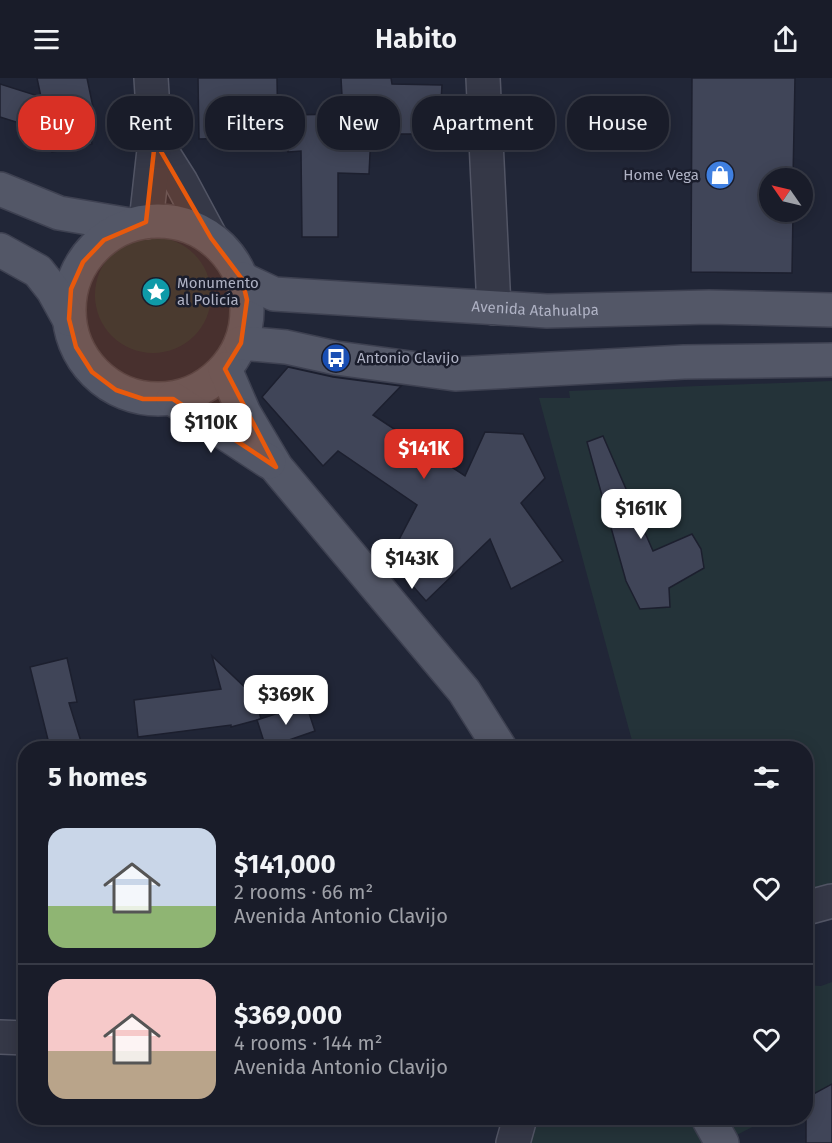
<!DOCTYPE html>
<meta charset="utf-8">
<style>
body{margin:0;font-family:"Fira Sans",sans-serif;background:#222531;color:#f1f3f6;height:100vh;display:flex;flex-direction:column;font-size:22px;white-space:nowrap}
*{box-sizing:border-box;margin:0}
p{font-size:20px;color:#9fa1a8}
.icon{flex:none;width:33px;height:33px;fill:none;stroke:currentColor;stroke-width:2;stroke-linecap:round;stroke-linejoin:round}
.map{position:relative;flex:1;overflow:hidden}
.details{position:absolute;left:18px;top:663px;width:795px;height:384px;display:flex;flex-direction:column;background:#191c29;border-radius:24px;box-shadow:0 3px 15px #0003,0 0 0 2px #373a46}
.details>*{flex:none}
.top-card{position:absolute;left:18px;top:18px;width:796px;height:54px;display:flex;gap:12px}
.needle{width:39px;rotate:304deg}
.buttons{position:absolute;left:759px;top:90px;display:grid;gap:12px}
.buttons a{display:grid;place-items:center;width:54px;height:54px;border-radius:50%;background:#191c29;box-shadow:0 3px 15px #0003,0 0 0 2px #373a46;font-size:30px}
.price{position:absolute;translate:-50% -51px;padding:0 14px;border-radius:12px;background:#fff;color:#222;font-size:20px;line-height:39px;filter:drop-shadow(0 2px 3px #0008)}
.price::after{content:'';position:absolute;left:50%;top:36px;width:18px;height:14px;margin-left:-9px;background:inherit;clip-path:polygon(0 0,100% 0,50% 100%)}
.price.active{background:#d93025;color:#fff}
ul{padding:0;list-style:none}
li{display:flex;align-items:center;gap:18px;height:150px;padding:0 30px}
li+li{border-top:2px solid #373a46}
li span{display:grid;place-items:center;flex:none;width:168px;height:120px;border-radius:18px;color:#555}
li>.icon{margin-inline-start:auto}
span .icon{width:72px;height:72px;fill:#fffc;stroke-width:1}
li b{font-size:26px}
h2{display:flex;justify-content:space-between;align-items:center;height:72px;padding:0 30px;font-size:26px}
.chip{padding:0 21px;border-radius:24px;background:#191c29;box-shadow:0 3px 15px #0003,0 0 0 2px #373a46;font-size:21px;line-height:54px}
.chip.active{background:#d93025;color:#fff}
header{display:flex;justify-content:space-between;align-items:center;height:78px;padding:0 30px;background:#191c29;font-size:27px;font-weight:600}
.map>svg:first-child{display:block}
.green{fill:#243339}
.building{fill:#404558;stroke:#1c1f2e;stroke-width:1.5}
.lines{fill:none;stroke-linecap:round;stroke-linejoin:round}
.minor-casing{stroke:#525565;stroke-width:36}
.major-casing{stroke:#3e4151;stroke-width:36}
.minor{stroke:#353847;stroke-width:33}
.major{stroke:#535767;stroke-width:33}
.marked{fill:#e8590c;fill-opacity:0.2;stroke:#e8590c;stroke-width:4.5;stroke-linejoin:round}
.labels{text-anchor:middle;stroke-width:5;stroke-linejoin:round;paint-order:stroke}
.poi-label{font-size:15px;fill:#afb2c4;stroke:#1a1d2c;text-anchor:start}
.street-label{font-size:15px;fill:#afb2c4;stroke:#1a1d2c}
</style>
<header><svg class="icon" aria-label="menu" viewBox="0 0 24 24"><path d="M4 6h16M4 12h16M4 18h16"/></svg>Habito<svg class="icon" aria-label="share" viewBox="0 0 24 24"><path d="M12 15V3M7 8l5-5 5 5M5 13v7h14v-7"/></svg></header>
<div class="map">
<svg width="832" height="1065" viewBox="0 0 832 1065">
<rect width="100%" height="100%" fill="#212637"/>
<g class="green">
<circle cx="153" cy="217" r="58"/>
<path d="M 832,303 L 832,815 L 806,822 L 806,670 L 634,670 L 539,320 L 570,320 L 569,313 Z"/>
<path d="M 806,904 L 808,907 L 821,908 L 832,904 L 832,1008 L 806,1021 Z"/>
<path d="M 528,1040 L 694,1040 L 710,1065 L 523,1065 Z"/>
<path d="M 712,1040 L 770,1040 L 725,1063 Z"/>
</g>
<g class="building">
<path d="M 37,0 L 87,0 L 93,29 L 85,31 L 92,66 L 52,74 L 48,54 L 0,39 L 0,6 L 41,19 Z"/>
<path d="M 198,0 L 277,0 L 278,59 L 199,61 Z"/>
<path d="M 341,0 L 391,0 L 392,6 L 442,7 L 440,40 L 416,39 L 415,56 L 371,56 L 369,96 L 338,95 L 338,159 L 302,159 L 301,73 L 288,74 L 288,37 L 343,36 Z"/>
<path d="M 692,0 L 795,0 L 793,100 L 770,100 L 770,134 L 793,134 L 792,195 L 691,194 Z"/>
<path d="M 288,289 L 333,299 L 401,308 L 373,337 L 465,398 L 485,354 L 523,356 L 545,400 L 521,425 L 563,483 L 511,511 L 490,461 L 426,523 L 389,481 L 417,427 L 338,373 L 323,388 L 262,319 Z"/>
<path d="M 603,358 L 653,473 L 692,456 L 701,471 L 704,490 L 669,510 L 670,529 L 640,531 L 626,503 L 587,364 Z"/>
<path d="M 212,578 L 255,619 L 261,641 L 231,649 L 231,647 L 138,659 L 134,622 L 221,611 Z"/>
<path d="M 67,580 L 77,624 L 69,625 L 83,670 L 50,670 L 30,589 Z"/>
<path d="M 306,626 L 315,653 L 266,670 L 257,642 Z"/>
<path d="M 832,1006 L 832,1065 L 806,1065 L 806,1020 Z"/>
</g>
<g class="lines">
<g class="minor-casing">
<g id="minor">
<path d="M 483,0 L 494,230"/>
<path d="M 155,63 L 181,104 L 211,160"/>
<path d="M 146,144 L 155,63 L 151,0"/>
<path d="M 806,830 L 832,823"/>
<path d="M 0,959 L 26,960"/>
<path d="M 513,1065 L 520,1040"/>
</g>
</g>
<g class="major-casing">
<g id="major">
<path d="M 0,111 L 59,135 L 130,147"/>
<circle cx="158" cy="232" r="89"/>
<path d="M 0,172 L 38,193 L 53,212 L 69,241"/>
<path id="s1" d="M 242,201 L 274,216 L 547,233 L 709,229 L 832,232"/>
<path d="M 241,265 L 286,269 L 336,280 L 455,296 L 684,284 L 832,282"/>
<path d="M 225,291 L 244,335 L 276,389 L 464,613 L 500,670"/>
<path d="M 173,321 L 269,384"/>
<path d="M 708,1040 L 722,1065"/>
</g>
</g>
<use href="#minor" class="minor"/>
<use href="#major" class="major"/>
</g>
<path class="marked" d="M 155,63 L 211,160 L 242,201 L 247,222 L 241,265 L 225,291 L 276,389 L 173,321 L 143,321 L 116,312 L 92,294 L 76,269 L 69,241 L 71,211 L 83,184 L 104,162 L 146,144 Z"/>
<defs>
<g id="shop-disc" transform="scale(1.5)"><circle r="9.5" fill="#3f7fe0" stroke="#1a1d2c"/><path d="M-5-2.5h2.3a2.7 3.5 0 0 1 5.4 0H5L5.5 6h-11ZM-1.5-2.5h3a1.5 2.3 0 0 0-3 0Z" fill="#fff"/></g>
<g id="sight-disc" transform="scale(1.5)"><circle r="9.5" fill="#0f9aa8" stroke="#1a1d2c"/><path d="M0-6L1.8-2.2L6-1.7L2.9 1.2L3.7 5.4L0 3.3L-3.7 5.4L-2.9 1.2L-6-1.7L-1.8-2.2Z" fill="#fff"/></g>
<g id="bus-disc" transform="scale(1.5)"><circle r="9.5" fill="#1a4fb4" stroke="#1a1d2c"/><path d="M-5-6H5V4H4V6H2V4H-2V6H-4V4H-5ZM-3.5-4V0h7V-4ZM-3.5 1.2v1.5H-2V1.2ZM2 1.2v1.5H3.5V1.2Z" fill="#fff"/></g>
</defs>
<g fill-rule="evenodd">
<use href="#shop-disc" x="720" y="97"/>
<use href="#sight-disc" x="156" y="214"/>
<use href="#bus-disc" x="336" y="280"/>
</g>
<g class="labels">
<g class="poi-label">
<text x="699" y="102" text-anchor="end">Home Vega</text>
<text x="177" y="210">Monumento<tspan x="177" dy="17">al Policía</tspan></text>
<text x="357" y="285">Antonio Clavijo</text>
</g>
<g class="street-label">
<text dy="5" stroke="none"><textPath href="#s1" startOffset="297">Avenida Atahualpa</textPath></text>
</g>
</g>
</svg>
<div class="buttons">
<a><svg class="needle" viewBox="-14 -14 28 28"><path d="M0-13l5 13h-10z" fill="#e53935"/><path d="M0 13l5-13h-10z" fill="#9fa1a8"/></svg></a>
</div>
<b class="price" style="left:211px;top:376px">$110K</b>
<b class="price active" style="left:424px;top:402px">$141K</b>
<b class="price" style="left:641px;top:462px">$161K</b>
<b class="price" style="left:412px;top:512px">$143K</b>
<b class="price" style="left:286px;top:648px">$369K</b>
<div class="top-card">
<a class="chip active">Buy</a>
<a class="chip">Rent</a>
<a class="chip">Filters</a>
<a class="chip">New</a>
<a class="chip">Apartment</a>
<a class="chip">House</a>
</div>
<section class="details">
<h2>5 homes<svg class="icon" aria-label="filters" viewBox="0 0 24 24"><path d="M4 7h16M4 17h16"/><circle cx="9" cy="7" r="2"/><circle cx="15" cy="17" r="2"/></svg></h2>
<ul>
<li><span style="background:linear-gradient(#c9d6e8 65%,#8fb573 0)"><svg class="icon" aria-label="home" viewBox="0 0 24 24"><path d="M3 11l9-7 9 7M6 9v11h12V9"/></svg></span><div><b>$141,000</b><p>2 rooms · 66 m²</p><p>Avenida Antonio Clavijo</p></div><svg class="icon" aria-label="heart" viewBox="0 0 24 24"><path d="M12 20l-8-8c-3-5 5-10 8-4 3-6 11-1 8 4z"/></svg></li>
<li><span style="background:linear-gradient(#f6c9c9 60%,#b9a48a 0)"><svg class="icon" aria-label="home" viewBox="0 0 24 24"><path d="M3 11l9-7 9 7M6 9v11h12V9"/></svg></span><div><b>$369,000</b><p>4 rooms · 144 m²</p><p>Avenida Antonio Clavijo</p></div><svg class="icon" aria-label="heart" viewBox="0 0 24 24"><path d="M12 20l-8-8c-3-5 5-10 8-4 3-6 11-1 8 4z"/></svg></li>
</ul>
</section>
</div>
